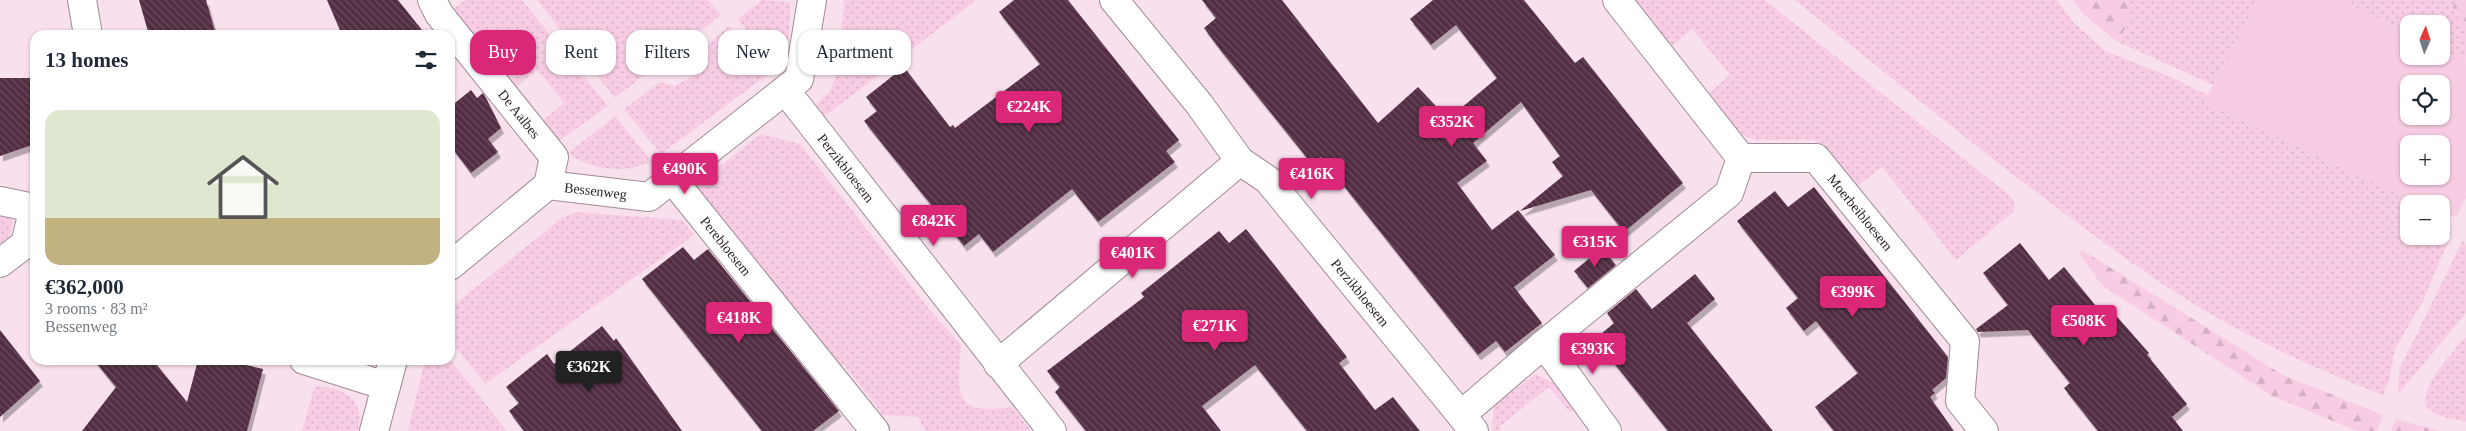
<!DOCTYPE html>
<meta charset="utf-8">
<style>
body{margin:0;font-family:"Times New Roman",serif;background:#f6f6f7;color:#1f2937;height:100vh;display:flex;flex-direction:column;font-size:19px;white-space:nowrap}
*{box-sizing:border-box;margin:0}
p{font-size:16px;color:#747a83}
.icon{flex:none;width:28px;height:28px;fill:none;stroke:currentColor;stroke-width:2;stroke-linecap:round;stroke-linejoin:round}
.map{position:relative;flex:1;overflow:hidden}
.sheet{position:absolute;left:30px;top:30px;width:425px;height:335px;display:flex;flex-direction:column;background:#fff;border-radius:15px;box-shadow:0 1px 4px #0004}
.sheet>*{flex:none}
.hud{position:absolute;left:470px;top:30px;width:475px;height:45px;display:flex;gap:10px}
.needle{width:32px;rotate:3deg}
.buttons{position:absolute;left:2400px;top:15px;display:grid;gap:10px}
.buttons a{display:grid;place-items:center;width:50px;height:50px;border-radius:10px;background:#fff;box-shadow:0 1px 4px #0004;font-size:25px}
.price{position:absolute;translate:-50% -42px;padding:0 11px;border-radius:5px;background:#db2777;color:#fff;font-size:16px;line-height:32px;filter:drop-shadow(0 1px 2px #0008)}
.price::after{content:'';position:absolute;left:50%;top:30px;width:15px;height:11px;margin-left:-8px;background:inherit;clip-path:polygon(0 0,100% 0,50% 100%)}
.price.current{background:#222;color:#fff}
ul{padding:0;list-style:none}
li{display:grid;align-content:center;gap:10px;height:265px;padding:0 15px}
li+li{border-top:1px solid #e0e1e3}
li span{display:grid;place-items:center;height:155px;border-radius:15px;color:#555}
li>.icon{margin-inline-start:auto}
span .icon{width:90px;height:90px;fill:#fffc;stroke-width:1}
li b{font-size:21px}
h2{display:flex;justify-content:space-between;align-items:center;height:60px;padding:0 15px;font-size:21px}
.pill{padding:0 18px;border-radius:15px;background:#fff;box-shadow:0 1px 4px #0004;font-size:18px;line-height:45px}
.pill.current{background:#db2777;color:#fff}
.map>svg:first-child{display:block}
.green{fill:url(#green-dots)}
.forest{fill:url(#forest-firs)}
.pitch{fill:#f8cde3;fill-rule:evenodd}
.building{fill:url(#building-back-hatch);filter:url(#shadow)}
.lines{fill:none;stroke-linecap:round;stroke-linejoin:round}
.street-casing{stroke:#a08b95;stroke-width:30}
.street{stroke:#fff;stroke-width:28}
.labels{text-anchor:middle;stroke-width:5;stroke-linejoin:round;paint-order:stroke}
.street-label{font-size:14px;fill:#2c2428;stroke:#f8e1ed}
</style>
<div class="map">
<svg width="2466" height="431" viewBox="0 0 2466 431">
<defs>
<pattern id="green-dots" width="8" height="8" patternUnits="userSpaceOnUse" patternTransform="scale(1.25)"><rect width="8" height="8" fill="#f8cde3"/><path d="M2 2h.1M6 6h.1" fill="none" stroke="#d5b0c3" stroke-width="1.8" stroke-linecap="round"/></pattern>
<pattern id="forest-firs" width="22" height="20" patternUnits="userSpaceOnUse" patternTransform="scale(1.25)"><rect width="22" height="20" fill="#f8cde3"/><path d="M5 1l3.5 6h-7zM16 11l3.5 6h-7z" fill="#d5b0c3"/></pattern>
<pattern id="building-back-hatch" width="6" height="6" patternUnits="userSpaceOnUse" patternTransform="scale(1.25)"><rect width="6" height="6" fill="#532f43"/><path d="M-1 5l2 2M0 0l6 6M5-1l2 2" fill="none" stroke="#694b5c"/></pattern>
<filter id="shadow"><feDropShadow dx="3" dy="5.5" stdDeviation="0" flood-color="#0004"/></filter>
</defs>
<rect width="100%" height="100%" fill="#f8e1ed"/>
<g class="green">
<path d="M 465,0 L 522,0 L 608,106 L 559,141 L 543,120 L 564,103 L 537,70 L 516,87 L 453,9 Z"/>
<path d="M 537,0 L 708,0 L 721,15 L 685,43 C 665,32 643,47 649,71 L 615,98 Z"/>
<path d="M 762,0 L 791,2 L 788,48 L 776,68 L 738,19 Z"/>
<path d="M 844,0 L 976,0 L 825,116 L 816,105 L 830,91 L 839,68 Z"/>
<path d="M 1634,0 L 1765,0 L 2009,195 C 2014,201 2017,205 2013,212 L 1956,260 L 1882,167 L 1857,186 L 1825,145 L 1813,140 L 1757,140 L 1741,135 L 1708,94 L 1730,75 L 1692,29 L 1670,48 Z"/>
<path d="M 1795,0 L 2057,0 L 2073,22 L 2105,51 L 2168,76 L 2208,95 L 2204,102 L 2418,204 L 2409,204 L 2409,236 L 2441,236 L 2441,216 L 2452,232 L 2423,301 L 2395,349 L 2389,381 L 2383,395 C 2336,377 2290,357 2245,333 C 2187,303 2132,264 2080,225 C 1982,153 1889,76 1795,0 Z"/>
<path d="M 2131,0 L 2259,0 L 2213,85 L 2116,41 L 2131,21 Z"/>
<path d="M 2339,0 L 2466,0 L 2466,61 L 2441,49 L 2441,24 L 2409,24 L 2409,33 Z"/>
<path d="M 729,26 L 767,75 L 661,154 L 624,109 L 660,82 L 675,86 L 689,78 L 696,63 L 695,56 Z"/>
<path d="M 615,116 L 651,161 C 626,175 590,170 568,153 Z"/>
<path d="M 761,134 L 800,144 L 930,310 L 961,345 C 958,393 951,416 1012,407 L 1031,431 L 925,431 L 918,417 L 883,415 L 844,365 L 831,364 L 693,187 Z"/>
<path d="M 576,212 L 682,220 L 694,235 L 485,384 L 450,340 L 450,308 L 562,218 Z"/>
<path d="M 0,215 L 13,218 L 10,236 L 0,244 Z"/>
<path d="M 2463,240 L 2466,246 L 2466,313 L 2398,394 L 2399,370 Z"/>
<path d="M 2466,336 L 2466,422 C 2455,419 2439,418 2430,410 C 2412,394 2455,350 2466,336 Z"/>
<path d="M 450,359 L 507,431 L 408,431 L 425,360 Z"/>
<path d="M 1536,374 L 1561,387 L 1578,407 L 1570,412 L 1549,387 L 1499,427 L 1502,431 L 1492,431 L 1494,405 Z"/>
<path d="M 318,386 C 345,390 365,398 358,431 L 302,431 L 314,388 Z"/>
</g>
<g class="forest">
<path d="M 2073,0 L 2131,0 L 2131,21 L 2116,41 L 2082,13 Z"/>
<path d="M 2455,0 L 2466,0 L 2466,33 L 2453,8 Z"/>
<path d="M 2082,250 L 2283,375 L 2383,415 L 2377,431 L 2357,431 L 2272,396 L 2103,286 L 2079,254 Z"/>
<path d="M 2396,419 L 2439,431 L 2391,431 Z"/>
</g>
<path class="pitch" d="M 2259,0 L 2339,0 L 2409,33 L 2409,56 L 2441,56 L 2441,49 L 2466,61 L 2466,198 L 2457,216 L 2441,214 L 2441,204 L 2418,204 L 2204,102 ZM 2409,84 L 2441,84 L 2441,116 L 2409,116 ZM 2409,144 L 2441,144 L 2441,176 L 2409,176 Z"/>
<g class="building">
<path d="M 139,0 L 206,0 L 216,35 L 149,35 Z"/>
<path d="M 327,0 L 398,0 L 426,35 L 342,35 Z"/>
<path d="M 1014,0 L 1068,0 L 1179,140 L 1166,151 L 1175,162 L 1098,222 L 1072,189 L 993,252 L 979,234 L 964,246 L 864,121 L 877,111 L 866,97 L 904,67 L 950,127 L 953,125 L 955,128 L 1040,64 L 999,12 Z"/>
<path d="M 1202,0 L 1282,0 L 1378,123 L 1418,87 L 1448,119 L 1497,78 L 1456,25 L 1431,45 L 1410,19 L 1433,0 L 1524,0 L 1575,63 L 1583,57 L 1683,183 L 1624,232 L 1591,190 L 1520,211 L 1563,176 L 1552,162 L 1560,156 L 1521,102 L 1473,143 L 1487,161 L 1457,183 L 1492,230 L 1518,210 L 1555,255 L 1514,287 L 1542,323 L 1505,352 L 1496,341 L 1478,355 L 1321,157 L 1312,164 L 1222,52 L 1204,28 L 1216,18 Z"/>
<path d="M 0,78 L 35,78 L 35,144 L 0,156 Z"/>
<path d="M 471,90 L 477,98 L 483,93 L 486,98 L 501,128 L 488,139 L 498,152 L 471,173 L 450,145 L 450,107 Z"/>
<path d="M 1814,187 L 1948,357 L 1946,378 L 1932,390 L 1935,393 L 1930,397 L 1954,431 L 1834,431 L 1815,407 L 1858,373 L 1816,321 L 1804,331 L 1786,308 L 1798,298 L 1737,221 L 1775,191 L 1788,207 Z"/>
<path d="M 1246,229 L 1347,357 L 1339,363 L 1375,410 L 1393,397 L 1420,431 L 1307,431 L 1255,365 L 1202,406 L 1221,431 L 1086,431 L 1055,392 L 1060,387 L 1047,371 L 1144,297 L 1141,293 L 1219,231 L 1229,243 Z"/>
<path d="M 2020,243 L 2049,280 L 2064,267 L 2105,317 L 2112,311 L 2149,353 L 2147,355 L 2187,404 L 2172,417 L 2183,431 L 2098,431 L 2064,388 L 2070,383 L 2028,330 L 1978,332 L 1976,329 L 2008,305 L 1983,273 Z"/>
<path d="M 683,247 L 694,260 L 708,249 L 839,411 L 813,431 L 762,431 L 642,279 Z"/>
<path d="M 1602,248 L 1616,265 L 1588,288 L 1574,271 Z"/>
<path d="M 1695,274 L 1715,299 L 1687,323 L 1773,431 L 1668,431 L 1595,339 L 1614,323 L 1607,313 L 1636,289 L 1652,309 Z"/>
<path d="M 602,326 L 614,341 L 616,338 L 682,431 L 524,431 L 509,411 L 519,403 L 506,387 L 547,354 L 554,364 Z"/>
<path d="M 0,330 L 40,381 L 0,417 Z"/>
<path d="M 94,360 L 153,360 L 187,402 L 198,360 L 225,360 L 263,369 L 247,431 L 82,431 L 116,387 Z"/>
</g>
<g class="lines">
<g class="street-casing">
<g id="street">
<path d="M 82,0 L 88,35"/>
<path id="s1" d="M 432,0 L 439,14 L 554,157 L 548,185"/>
<path id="s2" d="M 1114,0 L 1199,104 L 1240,161 L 1268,180 L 1474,431"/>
<path id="s3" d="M 1617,0 L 1741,158 L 1816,158 L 1965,341 L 1960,401 L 1984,431"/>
<path id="s4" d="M 785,90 L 1052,431"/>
<path id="s5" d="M 672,179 L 875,431"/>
<path d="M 0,201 L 34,208 L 25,244 L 0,263"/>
<path id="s6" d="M 450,266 L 548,185 L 649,197 L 799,79 L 812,0"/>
<path d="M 1544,344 L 1607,431"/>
<path d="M 304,360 L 386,386"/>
<path d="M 998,364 L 1240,161"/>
<path d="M 1461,415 L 1544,344 L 1729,193 L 1741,158"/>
<path d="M 374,431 L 393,360"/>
</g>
</g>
<use href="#street" class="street"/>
</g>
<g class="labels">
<g class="street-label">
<text dy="5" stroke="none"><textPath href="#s1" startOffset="144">De Aalbes</textPath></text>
<text dy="5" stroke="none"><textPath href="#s4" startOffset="99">Perzikbloesem</textPath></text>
<text dy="5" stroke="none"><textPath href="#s6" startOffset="175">Bessenweg</textPath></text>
<text dy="5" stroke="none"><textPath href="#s3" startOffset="346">Moerbeibloesem</textPath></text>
<text dy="5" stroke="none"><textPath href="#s5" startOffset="86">Perebloesem</textPath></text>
<text dy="5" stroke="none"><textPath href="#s2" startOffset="384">Perzikbloesem</textPath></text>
</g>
</g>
</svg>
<div class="buttons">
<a><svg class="needle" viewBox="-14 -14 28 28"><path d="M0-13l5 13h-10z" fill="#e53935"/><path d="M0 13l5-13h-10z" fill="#747a83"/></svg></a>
<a><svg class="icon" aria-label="locate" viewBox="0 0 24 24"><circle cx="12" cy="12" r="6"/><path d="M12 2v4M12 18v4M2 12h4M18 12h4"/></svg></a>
<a>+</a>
<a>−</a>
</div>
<b class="price" style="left:1029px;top:133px">€224K</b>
<b class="price" style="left:1452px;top:148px">€352K</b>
<b class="price" style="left:685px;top:195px">€490K</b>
<b class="price" style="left:1312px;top:200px">€416K</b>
<b class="price" style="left:934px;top:247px">€842K</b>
<b class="price" style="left:1595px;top:268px">€315K</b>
<b class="price" style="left:1133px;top:279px">€401K</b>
<b class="price" style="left:1853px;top:318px">€399K</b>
<b class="price" style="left:739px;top:344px">€418K</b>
<b class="price" style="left:2084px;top:347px">€508K</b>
<b class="price" style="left:1215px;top:352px">€271K</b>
<b class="price" style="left:1593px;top:375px">€393K</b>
<b class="price current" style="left:589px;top:393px">€362K</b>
<div class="hud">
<a class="pill current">Buy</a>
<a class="pill">Rent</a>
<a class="pill">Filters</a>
<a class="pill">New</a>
<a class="pill">Apartment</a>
</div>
<section class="sheet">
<h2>13 homes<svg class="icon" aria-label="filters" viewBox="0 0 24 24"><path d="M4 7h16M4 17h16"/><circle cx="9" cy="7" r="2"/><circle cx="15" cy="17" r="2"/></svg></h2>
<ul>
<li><span style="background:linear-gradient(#dfe7d0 70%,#c2b280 0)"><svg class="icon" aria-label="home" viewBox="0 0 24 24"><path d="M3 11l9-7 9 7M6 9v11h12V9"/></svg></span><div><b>€362,000</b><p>3 rooms · 83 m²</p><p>Bessenweg</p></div></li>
</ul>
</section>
</div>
